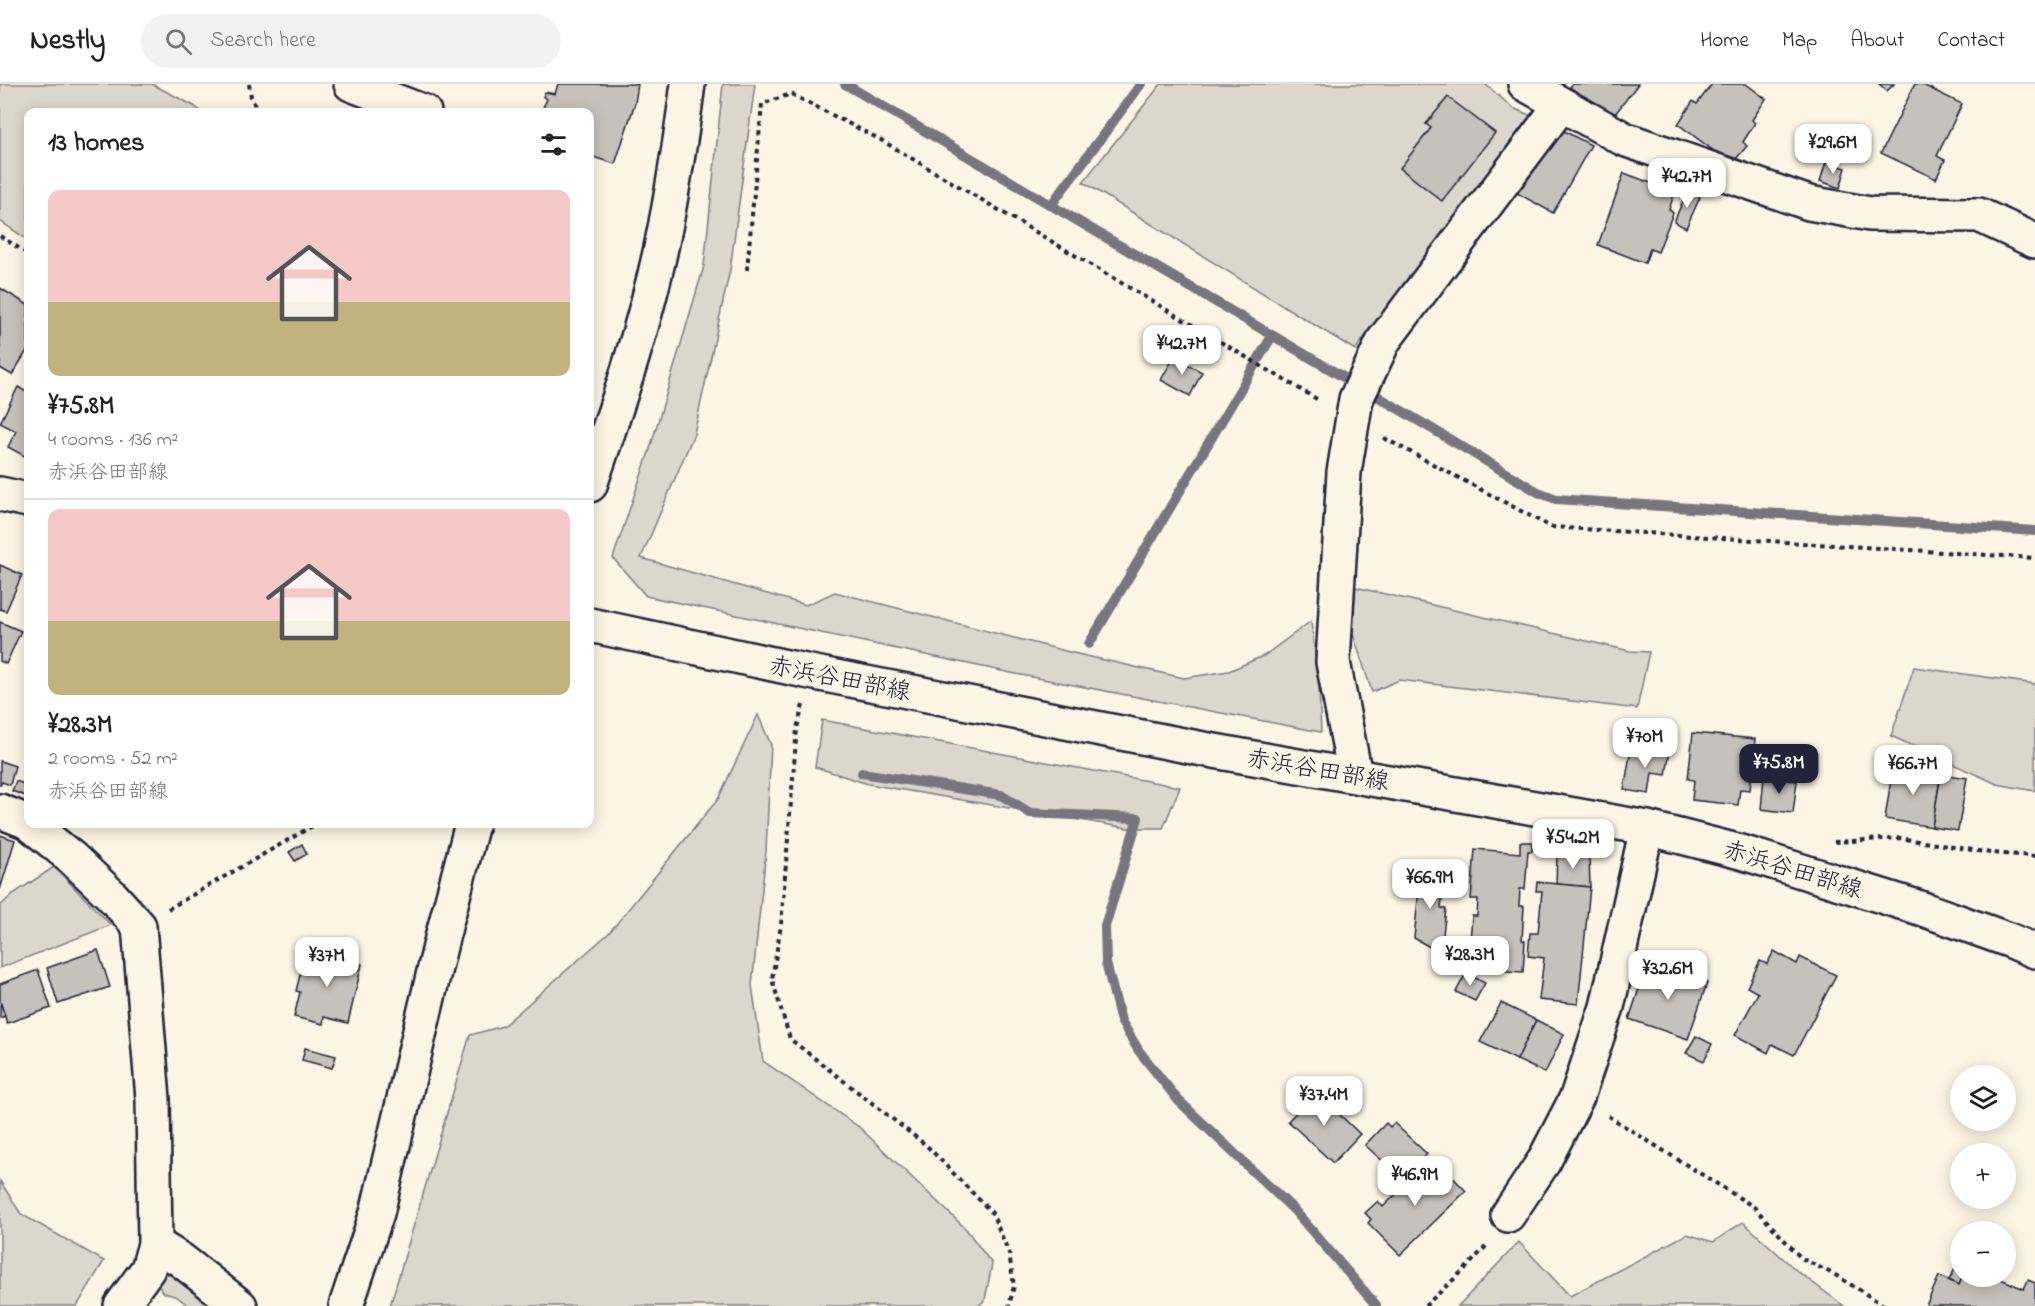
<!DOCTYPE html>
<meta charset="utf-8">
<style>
body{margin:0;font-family:"Indie Flower","Klee One",sans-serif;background:#f2f2f2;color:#222;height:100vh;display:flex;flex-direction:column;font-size:22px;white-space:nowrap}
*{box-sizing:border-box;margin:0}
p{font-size:20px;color:#767676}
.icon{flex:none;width:33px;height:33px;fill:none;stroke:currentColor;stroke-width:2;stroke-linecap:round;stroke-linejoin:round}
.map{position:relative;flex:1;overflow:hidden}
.panel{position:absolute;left:24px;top:24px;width:570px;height:720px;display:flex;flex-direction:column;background:#fff;border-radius:12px;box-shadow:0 3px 15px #0003}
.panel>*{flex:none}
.fabs{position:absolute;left:1950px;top:981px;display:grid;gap:12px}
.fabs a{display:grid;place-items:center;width:66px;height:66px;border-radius:50%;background:#fff;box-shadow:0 3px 15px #0003;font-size:30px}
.price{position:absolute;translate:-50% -51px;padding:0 14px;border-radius:12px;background:#fff;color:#222;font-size:20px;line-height:39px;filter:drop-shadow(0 2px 3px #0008)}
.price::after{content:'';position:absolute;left:50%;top:36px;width:18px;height:14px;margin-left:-9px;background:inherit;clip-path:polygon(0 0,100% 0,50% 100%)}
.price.on{background:#22223b;color:#fff}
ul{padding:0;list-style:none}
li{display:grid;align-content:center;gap:12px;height:318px;padding:0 24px}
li+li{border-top:2px solid #e0e0e0}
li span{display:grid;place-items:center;height:186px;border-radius:12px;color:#555}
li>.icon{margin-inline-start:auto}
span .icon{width:108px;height:108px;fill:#fffc;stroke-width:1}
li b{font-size:26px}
h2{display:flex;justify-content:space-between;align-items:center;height:72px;padding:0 24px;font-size:26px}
header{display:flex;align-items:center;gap:36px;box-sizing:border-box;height:84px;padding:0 30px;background:#fff;border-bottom:2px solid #e0e0e0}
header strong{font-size:28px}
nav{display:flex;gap:33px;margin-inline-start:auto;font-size:21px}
.search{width:420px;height:54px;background:#f2f2f2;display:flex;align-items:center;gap:15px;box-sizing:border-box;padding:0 21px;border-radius:33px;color:#767676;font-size:22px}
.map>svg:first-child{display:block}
.green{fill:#dcd6cc;stroke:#7f7c84;stroke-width:1.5}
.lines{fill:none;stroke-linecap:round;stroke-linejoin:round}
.stream{stroke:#78757e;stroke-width:10}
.building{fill:#c6c1bb;stroke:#22223b;stroke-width:1.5}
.street-casing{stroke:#22223b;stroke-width:38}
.secondary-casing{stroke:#22223b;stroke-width:38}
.path{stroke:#22223b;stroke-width:4;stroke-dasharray:4.5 4.5;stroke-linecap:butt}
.street{stroke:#fcf5e5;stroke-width:33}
.secondary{stroke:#fcf5e5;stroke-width:33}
.labels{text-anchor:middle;stroke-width:6;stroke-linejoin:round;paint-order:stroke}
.street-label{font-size:24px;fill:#22223b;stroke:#fcf5e5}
</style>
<header>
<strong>Nestly</strong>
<div class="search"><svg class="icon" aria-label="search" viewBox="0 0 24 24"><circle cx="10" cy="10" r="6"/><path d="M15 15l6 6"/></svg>Search here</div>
<nav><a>Home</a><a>Map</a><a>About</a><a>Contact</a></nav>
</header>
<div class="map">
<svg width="2035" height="1222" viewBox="0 0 2035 1222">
<rect width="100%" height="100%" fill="#fcf5e5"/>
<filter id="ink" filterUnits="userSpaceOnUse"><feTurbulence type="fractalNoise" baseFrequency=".0167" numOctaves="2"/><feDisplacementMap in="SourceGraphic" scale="12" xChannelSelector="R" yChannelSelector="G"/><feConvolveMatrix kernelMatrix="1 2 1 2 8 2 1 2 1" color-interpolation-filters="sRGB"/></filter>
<g filter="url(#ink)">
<g class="green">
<path d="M 0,0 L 152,0 L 194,22 L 202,28 L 28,28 L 28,156 L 0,137 Z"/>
<path d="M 723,0 L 755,0 L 730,186 L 694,350 L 641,474 L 806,521 L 835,508 L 1073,569 L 1184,594 L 1229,587 L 1265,571 L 1311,537 L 1319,603 L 1321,648 L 1016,590 L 646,512 L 613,474 L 649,368 L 704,182 Z"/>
<path d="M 1161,0 L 1485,0 L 1513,24 L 1532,32 L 1355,266 L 1083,98 Z"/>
<path d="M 1355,503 L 1630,567 L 1649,568 L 1637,625 L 1399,596 L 1372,608 L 1353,550 Z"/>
<path d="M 1914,583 L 2035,600 L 2035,707 L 1997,700 L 1891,652 Z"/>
<path d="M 758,631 L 771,661 L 766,767 L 752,901 L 763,977 L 859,1043 L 966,1145 L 992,1180 L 985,1216 L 978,1222 L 390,1222 L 470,951 L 503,942 L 609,849 L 718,715 Z"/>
<path d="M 822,636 L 1180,703 L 1163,744 L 1127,744 L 868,700 L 815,683 Z"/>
<path d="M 54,783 L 111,841 L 0,884 L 0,822 L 13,810 Z"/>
<path d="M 0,1097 L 21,1130 L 104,1177 L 77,1222 L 0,1222 Z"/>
<path d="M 1743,1138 L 1797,1187 L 1844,1222 L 1458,1222 L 1519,1158 L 1570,1212 L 1687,1150 L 1713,1158 Z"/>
<path d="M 175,1186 L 218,1222 L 189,1222 L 177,1213 L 162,1208 L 156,1195 Z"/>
</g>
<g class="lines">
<g class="stream">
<path d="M 845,0 L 1350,297"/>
<path d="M 1051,121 L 1141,0"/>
<path d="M 1377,312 L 1538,408 L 1556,415 L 2035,447"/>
<path d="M 1089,560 L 1272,252"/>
<path d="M 862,689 L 1001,711 L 1030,729 L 1138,734 L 1105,842 L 1106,879 L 1121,937 L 1139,967 L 1178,1016 L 1294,1126 L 1376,1221"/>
</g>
</g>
<g class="building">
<path d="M 558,0 L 638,0 L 635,19 L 615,80 L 590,72 L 590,28 L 541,28 L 547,15 L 543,13 L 545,8 L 555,10 Z"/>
<path d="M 1573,0 L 1638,0 L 1612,34 L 1570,3 Z"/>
<path d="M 1712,0 L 1746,0 L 1766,15 L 1752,36 L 1755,39 L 1743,58 L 1747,62 L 1735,76 L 1729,73 L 1726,76 L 1678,40 L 1693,17 L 1697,20 Z"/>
<path d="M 1879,0 L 1894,0 L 1887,7 Z"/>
<path d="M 1915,0 L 1921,0 L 1962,20 L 1937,72 L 1945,76 L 1936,95 L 1881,69 Z"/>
<path d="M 1448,13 L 1495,49 L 1442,117 L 1400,84 L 1431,44 L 1426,40 Z"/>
<path d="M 1558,44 L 1591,61 L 1553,129 L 1517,109 Z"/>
<path d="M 1826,78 L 1846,84 L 1840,104 L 1820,97 Z"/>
<path d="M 1624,89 L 1659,102 L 1663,92 L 1679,98 L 1669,125 L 1673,129 L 1658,168 L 1650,165 L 1645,179 L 1598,161 Z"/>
<path d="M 1687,107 L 1700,113 L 1686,144 L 1674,138 Z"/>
<path d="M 0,204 L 28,221 L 28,265 L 12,291 L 0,284 Z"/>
<path d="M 1174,273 L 1202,288 L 1190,312 L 1161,296 Z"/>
<path d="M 18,303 L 28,309 L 28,374 L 8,363 L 16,347 L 0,339 Z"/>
<path d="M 0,481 L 22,491 L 6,527 L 0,525 Z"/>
<path d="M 0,538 L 21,547 L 6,580 L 0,577 Z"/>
<path d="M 1693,649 L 1755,655 L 1750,706 L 1740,705 L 1738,721 L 1692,716 L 1694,696 L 1688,695 Z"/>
<path d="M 1631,665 L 1660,670 L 1661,665 L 1670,666 L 1666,691 L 1652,689 L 1649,710 L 1624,706 Z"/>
<path d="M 0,677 L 15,682 L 10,701 L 2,698 L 0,702 Z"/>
<path d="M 1893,682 L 1941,690 L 1932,743 L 1885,735 Z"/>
<path d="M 1941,690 L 1967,694 L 1958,747 L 1932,743 Z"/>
<path d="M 1764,693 L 1797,697 L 1793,729 L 1761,725 Z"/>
<path d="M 16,697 L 28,702 L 28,713 L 12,707 Z"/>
<path d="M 0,751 L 15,756 L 0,806 Z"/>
<path d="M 1520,758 L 1532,758 L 1532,767 L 1528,767 L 1525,805 L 1520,805 L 1519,822 L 1524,822 L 1522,856 L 1525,857 L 1523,888 L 1473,885 L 1473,870 L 1469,870 L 1472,832 L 1477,832 L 1478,815 L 1471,815 L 1475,765 L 1520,769 Z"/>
<path d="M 302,760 L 307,770 L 295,777 L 289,768 Z"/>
<path d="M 1557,770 L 1589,772 L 1590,803 L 1556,800 Z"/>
<path d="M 1421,786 L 1445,791 L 1441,824 L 1446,825 L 1442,859 L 1436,859 L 1435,866 L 1414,854 Z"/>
<path d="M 1537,798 L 1590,803 L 1578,920 L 1539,916 L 1544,874 L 1528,872 L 1530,849 L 1538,849 L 1542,807 L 1536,807 Z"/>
<path d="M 98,866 L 110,903 L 58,920 L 47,884 Z"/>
<path d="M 306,867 L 362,880 L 348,939 L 324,933 L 323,940 L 294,933 L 300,908 L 296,907 Z"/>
<path d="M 1774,867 L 1797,880 L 1800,873 L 1836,891 L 1794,971 L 1772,960 L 1768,969 L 1735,951 L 1758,909 L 1747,903 L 1760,877 L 1767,880 Z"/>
<path d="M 1648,878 L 1707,899 L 1688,955 L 1629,935 Z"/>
<path d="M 38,886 L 51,924 L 7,939 L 0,918 L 0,900 Z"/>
<path d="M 1466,889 L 1485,899 L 1475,917 L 1456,908 Z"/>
<path d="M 1501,919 L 1536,936 L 1517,976 L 1480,958 Z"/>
<path d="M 1,920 L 5,932 L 0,934 L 0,921 Z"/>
<path d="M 1536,936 L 1564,950 L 1545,989 L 1517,976 Z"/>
<path d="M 1696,952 L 1712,960 L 1704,977 L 1686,969 Z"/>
<path d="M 305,964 L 336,972 L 332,984 L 302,976 Z"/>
<path d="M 1316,1008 L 1360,1050 L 1333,1079 L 1288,1037 Z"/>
<path d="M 1386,1039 L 1390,1043 L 1394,1039 L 1427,1070 L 1405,1094 L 1401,1090 L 1399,1092 L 1365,1061 Z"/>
<path d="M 1435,1075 L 1466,1107 L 1400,1171 L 1368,1139 L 1371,1135 L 1365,1129 L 1378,1117 L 1383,1123 L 1396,1110 L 1393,1107 L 1400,1100 L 1404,1105 Z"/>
<path d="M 1955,1185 L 1960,1187 L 1960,1192 L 1963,1192 L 1959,1201 L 1949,1196 Z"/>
<path d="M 1939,1192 L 1959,1201 L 1963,1192 L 1994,1192 L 2024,1205 L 2028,1196 L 2035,1199 L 2035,1222 L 1926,1222 Z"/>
</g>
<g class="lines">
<g class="street-casing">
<g id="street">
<path d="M 351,0 L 424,28"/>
<path d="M 1525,0 L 1624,55 L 1809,119 L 1870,130 L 1979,131 L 2035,157"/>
<path d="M 1355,691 L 1333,578 L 1344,388 L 1356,315 L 1384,256 L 1561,21"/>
<path d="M 0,727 L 28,738"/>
<path d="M 30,740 L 72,774 L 111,811 L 139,842 L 153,1015 L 155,1160 L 148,1185 L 121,1222"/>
<path d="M 1508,1131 L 1544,1077 L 1577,1013 L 1607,923 L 1647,744"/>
<path d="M 155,1160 L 181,1176 L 240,1222"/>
</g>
</g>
<g class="secondary-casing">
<g id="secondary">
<path d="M 590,401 C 617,322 645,241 662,159 C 673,106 681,53 688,0"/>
<path d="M 0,410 L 28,416"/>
<path d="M 590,541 L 810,588 L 1203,665 L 1647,744 L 1741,768 L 1920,824 L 2009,856 L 2035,867"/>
<path d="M 346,1222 L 377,1129 L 442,854 L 472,740"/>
</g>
</g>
<g class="path">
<path d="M 249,0 L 251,13 L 258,28"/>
<path d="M 0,152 L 28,170"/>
<path d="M 747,186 L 762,20 L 791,10 L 881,56 L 1320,317"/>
<path d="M 1384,354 L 1551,443 L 2035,474"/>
<path d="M 803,621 L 797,644 L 781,841 L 772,895 L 790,955 L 927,1062 L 992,1129 L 1009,1169 L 1014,1202 L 1009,1222"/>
<path d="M 1834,758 L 1900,754 L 1990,769 L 2035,772"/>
<path d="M 168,825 L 316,740"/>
<path d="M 1608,1032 L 1754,1123 L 1801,1174 L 1837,1192 L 1885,1222"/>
<path d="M 1425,1222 L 1467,1183 L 1489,1159"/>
</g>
<use href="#street" class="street"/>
<use href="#secondary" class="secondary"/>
</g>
</g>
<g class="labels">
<g class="street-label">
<text transform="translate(840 594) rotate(11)" y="8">赤浜谷田部線</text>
<text transform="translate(1318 685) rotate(10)" y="8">赤浜谷田部線</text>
<text transform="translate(1793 785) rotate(17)" y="8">赤浜谷田部線</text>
</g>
</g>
</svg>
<div class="fabs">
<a><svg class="icon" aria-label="layers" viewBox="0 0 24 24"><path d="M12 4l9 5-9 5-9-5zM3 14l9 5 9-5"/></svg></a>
<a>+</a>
<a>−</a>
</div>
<b class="price" style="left:1833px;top:91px">¥29.6M</b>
<b class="price" style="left:1687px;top:125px">¥42.7M</b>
<b class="price" style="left:1182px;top:292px">¥42.7M</b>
<b class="price" style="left:1645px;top:685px">¥70M</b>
<b class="price on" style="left:1779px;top:711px">¥75.8M</b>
<b class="price" style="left:1913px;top:712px">¥66.7M</b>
<b class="price" style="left:1573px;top:786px">¥54.2M</b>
<b class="price" style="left:1430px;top:826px">¥66.9M</b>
<b class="price" style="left:1470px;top:903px">¥28.3M</b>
<b class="price" style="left:327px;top:904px">¥37M</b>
<b class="price" style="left:1668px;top:917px">¥32.6M</b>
<b class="price" style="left:1324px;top:1043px">¥37.4M</b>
<b class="price" style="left:1415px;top:1123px">¥46.9M</b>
<section class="panel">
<h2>13 homes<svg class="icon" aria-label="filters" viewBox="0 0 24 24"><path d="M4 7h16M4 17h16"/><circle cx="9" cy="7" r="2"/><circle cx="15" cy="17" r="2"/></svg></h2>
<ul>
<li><span style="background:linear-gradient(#f6c9c9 60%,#c2b280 0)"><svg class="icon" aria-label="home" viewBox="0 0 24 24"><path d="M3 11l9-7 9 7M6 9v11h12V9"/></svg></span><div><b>¥75.8M</b><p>4 rooms · 136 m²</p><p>赤浜谷田部線</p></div></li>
<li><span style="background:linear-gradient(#f6c9c9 60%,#c2b280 0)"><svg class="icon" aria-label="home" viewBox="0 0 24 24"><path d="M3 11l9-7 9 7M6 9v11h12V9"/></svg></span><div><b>¥28.3M</b><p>2 rooms · 52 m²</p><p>赤浜谷田部線</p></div></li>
</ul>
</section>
</div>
